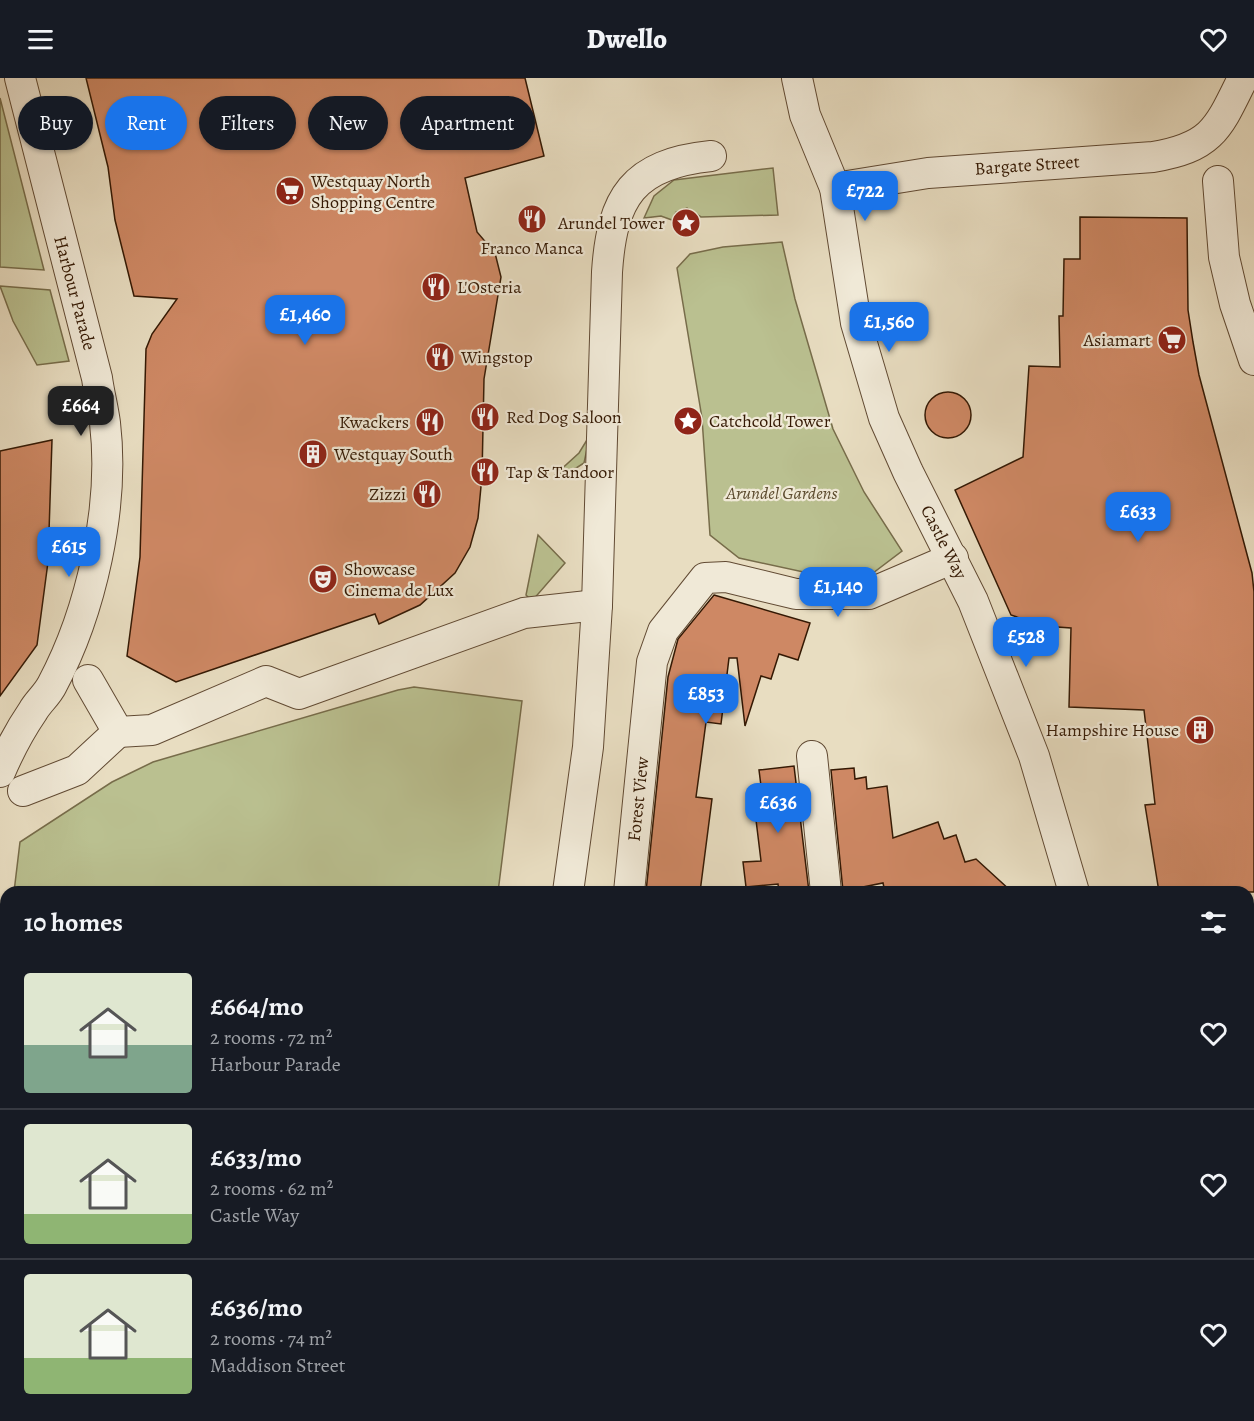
<!DOCTYPE html>
<meta charset="utf-8">
<style>
body{margin:0;font-family:Alegreya,serif;background:#242831;color:#f1f3f6;height:100vh;display:flex;flex-direction:column;font-size:22px;white-space:nowrap}
*{box-sizing:border-box;margin:0}
p{font-size:20px;color:#9ea1a6}
.icon{flex:none;width:33px;height:33px;fill:none;stroke:currentColor;stroke-width:2;stroke-linecap:round;stroke-linejoin:round}
.map{position:relative;flex:1;overflow:hidden}
.sheet{position:absolute;left:0px;top:808px;width:1254px;height:536px;display:flex;flex-direction:column;background:#171b24;border-radius:18px 18px 0 0;box-shadow:0 2px 4px #0004}
.sheet>*{flex:none}
.guide{position:absolute;left:18px;top:18px;width:600px;height:54px;display:flex;gap:12px}
.price{position:absolute;translate:-50% -51px;padding:0 14px;border-radius:12px;background:#1a73e8;color:#fff;font-size:20px;line-height:39px;filter:drop-shadow(0 2px 3px #0008)}
.price::after{content:'';position:absolute;left:50%;top:36px;width:18px;height:14px;margin-left:-9px;background:inherit;clip-path:polygon(0 0,100% 0,50% 100%)}
.price.on{background:#222;color:#fff}
ul{padding:0;list-style:none}
li{display:flex;align-items:center;gap:18px;height:150px;padding:0 24px}
li+li{border-top:2px solid #363941}
li span{display:grid;place-items:center;flex:none;width:168px;height:120px;border-radius:6px;color:#555}
li>.icon{margin-inline-start:auto}
span .icon{width:72px;height:72px;fill:#fffc;stroke-width:1}
li b{font-size:26px}
h2{display:flex;justify-content:space-between;align-items:center;height:72px;padding:0 24px;font-size:26px}
.tag{padding:0 21px;border-radius:27px;background:#171b24;box-shadow:0 2px 4px #0004;font-size:21px;line-height:54px}
.tag.on{background:#1a73e8;color:#fff}
header{display:flex;justify-content:space-between;align-items:center;height:78px;padding:0 24px;background:#171b24;font-size:27px;font-weight:800}
.map>svg:first-child{display:block}
.green{fill:#bac090;stroke:#776c4a;stroke-width:1.5}
.building{fill:#ce8864;stroke:#341904;stroke-width:1.5}
.lines{fill:none;stroke-linecap:round;stroke-linejoin:round}
.street-casing{stroke:#614a33;stroke-width:32}
.street{stroke:#f0e9d7;stroke-width:30}
.labels{text-anchor:middle;stroke-width:4.5;stroke-linejoin:round;paint-order:stroke}
.street-label{font-size:18px;fill:#341904;stroke:#f0e9d7}
.poi-label{font-size:18px;fill:#341904;stroke:#f0e9d7;text-anchor:start}
.park-label{font-size:18px;font-style:italic;fill:#5c4b2e;stroke:#f0e9d7}
</style>
<header><svg class="icon" aria-label="menu" viewBox="0 0 24 24"><path d="M4 6h16M4 12h16M4 18h16"/></svg>Dwello<svg class="icon" aria-label="heart" viewBox="0 0 24 24"><path d="M12 20l-8-8c-3-5 5-10 8-4 3-6 11-1 8 4z"/></svg></header>
<div class="map">
<svg width="1254" height="1343" viewBox="0 0 1254 1343">
<rect width="100%" height="100%" fill="#e8ddc1"/>
<filter id="stains"><feTurbulence type="fractalNoise" baseFrequency=".00333" numOctaves="4"/><feColorMatrix values="0 0 0 0 .2 0 0 0 0 .09 0 0 0 0 .02 0 0 0 .5 -.17"/></filter>
<radialGradient id="worn" r=".72"><stop offset=".6" stop-color="#630" stop-opacity="0"/><stop offset="1" stop-color="#630" stop-opacity=".3"/></radialGradient>
<g class="green">
<path d="M 0,20 L 44,192 L 0,189 Z"/>
<path d="M 773,90 L 778,137 L 701,139 L 687,130 L 676,134 L 672,142 L 661,138 L 644,140 L 654,118 L 674,102 Z"/>
<path d="M 782,164 L 795,221 L 833,351 L 864,414 L 902,473 L 869,498 L 822,498 L 739,480 L 710,457 L 702,340 L 677,190 L 690,176 L 723,169 Z"/>
<path d="M 0,208 L 50,212 L 69,283 L 37,287 L 13,243 Z"/>
<path d="M 590,357 L 584,385 L 570,394 L 556,396 L 579,375 Z"/>
<path d="M 538,457 L 565,485 L 532,523 L 526,517 Z"/>
<path d="M 414,609 L 522,623 L 498,814 L 14,814 L 20,764 L 112,704 L 153,684 L 398,612 Z"/>
</g>
<g class="building">
<path d="M 86,0 L 525,0 L 544,78 L 465,100 L 477,154 L 495,175 L 501,199 L 484,301 L 482,398 L 478,440 L 470,469 L 455,495 L 420,527 L 379,546 L 375,536 L 176,604 L 127,578 L 140,479 L 146,271 L 152,256 L 177,221 L 134,218 L 115,142 L 108,89 Z"/>
<path d="M 1080,139 L 1187,140 L 1188,232 L 1193,264 L 1199,297 L 1252,495 L 1254,514 L 1254,814 L 1159,814 L 1145,727 L 1155,726 L 1144,632 L 1069,629 L 1071,550 L 1043,548 L 1011,537 L 955,412 L 1023,379 L 1029,288 L 1060,289 L 1059,238 L 1063,238 L 1064,181 L 1080,181 Z"/>
<circle cx="948" cy="337" r="23"/>
<path d="M 52,362 L 48,484 L 37,567 L 0,618 L 0,373 Z"/>
<path d="M 714,517 L 810,545 L 798,582 L 779,576 L 771,601 L 761,598 L 745,648 L 737,580 L 729,580 L 721,646 L 706,644 L 701,682 L 696,719 L 712,721 L 700,814 L 646,814 L 668,599 L 678,561 Z"/>
<path d="M 794,688 L 809,814 L 779,814 L 778,806 L 746,809 L 743,784 L 761,783 L 752,709 L 761,708 L 759,692 Z"/>
<path d="M 854,690 L 855,701 L 866,699 L 867,711 L 887,708 L 893,760 L 938,744 L 944,761 L 956,757 L 965,784 L 976,781 L 1012,814 L 885,814 L 883,805 L 843,813 L 831,692 Z"/>
</g>
<g class="lines">
<g class="street-casing">
<g id="street">
<path d="M 797,0 L 805,37 L 835,110 L 856,245 L 884,340 L 908,394 L 973,523 L 1034,678 L 1074,814"/>
<path d="M 1218,103 L 1224,179 L 1235,226 L 1254,282"/>
<path d="M 835,110 L 928,95 L 1153,79 C 1212,69 1218,51 1243,0"/>
<path d="M 88,602 L 118,654 L 152,652 L 266,603 L 299,616 L 524,535 L 597,527"/>
<path d="M 812,678 L 826,814"/>
<path d="M 0,694 C 9,673 20,652 33,633 C 38,624 47,617 52,607 C 91,534 115,429 105,345 C 103,330 99,315 97,300 L 20,0"/>
<path d="M 23,713 L 77,692 L 118,654"/>
<path d="M 568,814 L 588,669 L 597,527 L 607,194 C 612,119 633,86 711,78"/>
<path d="M 629,814 L 652,584 L 663,553 L 705,500 L 726,499 L 796,516 L 869,516 L 953,480"/>
<path d="M 1102,1338 L 1102,1343"/>
<path d="M 467,1343 L 468,1338"/>
<path d="M 742,1343 L 742,1338"/>
</g>
</g>
<use href="#street" class="street"/>
</g>
<defs>
<g id="supermarket-disc" transform="scale(1.5)"><circle r="9.5" fill="#8f2418" stroke="#f0e9d7"/><path d="M-6-5.5h2.5l.6 2H6L4.5 2H-2.5L-4.4-4H-6ZM-1.5 3.2a1.3 1.3 0 1 0 .1 0ZM3 3.2a1.3 1.3 0 1 0 .1 0Z" fill="#fff"/></g>
<g id="restaurant-disc" transform="scale(1.5)"><circle r="9.5" fill="#8f2418" stroke="#f0e9d7"/><path d="M-5-6h1v4h1v-4h1v4h1v-4h1v5L-1.5 .5V6h-2V.5L-5-1ZM5-6V6H3V1.5H1.5Q1.5-4 5-6Z" fill="#fff"/></g>
<g id="sight-disc" transform="scale(1.5)"><circle r="9.5" fill="#8f2418" stroke="#f0e9d7"/><path d="M0-6L1.8-2.2L6-1.7L2.9 1.2L3.7 5.4L0 3.3L-3.7 5.4L-2.9 1.2L-6-1.7L-1.8-2.2Z" fill="#fff"/></g>
<g id="building-disc" transform="scale(1.5)"><circle r="9.5" fill="#8f2418" stroke="#f0e9d7"/><path d="M-4-6H4V6H1V3H-1V6H-4ZM-2.5-4.3h1.7v1.8h-1.7ZM.8-4.3h1.7v1.8H.8ZM-2.5-1h1.7V.8h-1.7ZM.8-1h1.7V.8H.8Z" fill="#fff"/></g>
<g id="theatre-disc" transform="scale(1.5)"><circle r="9.5" fill="#8f2418" stroke="#f0e9d7"/><path d="M-5-5.5Q0-4 5-5.5V0Q5 5 0 6Q-5 5-5 0ZM-3.3-2.5H-1v1.5H-3.3ZM1-2.5H3.3v1.5H1ZM-2.8 1Q0 5.5 2.8 1Z" fill="#fff"/></g>
</defs>
<g fill-rule="evenodd">
<use href="#supermarket-disc" x="290" y="113"/>
<use href="#restaurant-disc" x="532" y="141"/>
<use href="#sight-disc" x="686" y="145"/>
<use href="#restaurant-disc" x="436" y="209"/>
<use href="#supermarket-disc" x="1172" y="262"/>
<use href="#restaurant-disc" x="440" y="279"/>
<use href="#restaurant-disc" x="485" y="339"/>
<use href="#sight-disc" x="688" y="343"/>
<use href="#restaurant-disc" x="430" y="344"/>
<use href="#building-disc" x="313" y="376"/>
<use href="#restaurant-disc" x="485" y="394"/>
<use href="#restaurant-disc" x="427" y="416"/>
<use href="#theatre-disc" x="323" y="501"/>
<use href="#building-disc" x="1200" y="652"/>
</g>
<g class="labels">
<g class="street-label">
<text transform="translate(1027 87) rotate(-4)" y="6">Bargate Street</text>
<text transform="translate(75 215) rotate(75)" y="6">Harbour Parade</text>
<text transform="translate(944 464) rotate(63)" y="6">Castle Way</text>
<text transform="translate(638 721) rotate(-84)" y="6">Forest View</text>
</g>
<g class="poi-label">
<text x="311" y="109">Westquay North<tspan x="311" dy="21">Shopping Centre</tspan></text>
<text x="665" y="151" text-anchor="end">Arundel Tower</text>
<text x="532" y="176" text-anchor="middle">Franco Manca</text>
<text x="457" y="215">L'Osteria</text>
<text x="1151" y="268" text-anchor="end">Asiamart</text>
<text x="461" y="285">Wingstop</text>
<text x="506" y="345">Red Dog Saloon</text>
<text x="709" y="349">Catchcold Tower</text>
<text x="409" y="350" text-anchor="end">Kwackers</text>
<text x="334" y="382">Westquay South</text>
<text x="506" y="400">Tap &amp; Tandoor</text>
<text x="406" y="422" text-anchor="end">Zizzi</text>
<text x="344" y="497">Showcase<tspan x="344" dy="21">Cinema de Lux</tspan></text>
<text x="1179" y="658" text-anchor="end">Hampshire House</text>
</g>
<g class="park-label">
<text x="782" y="421">Arundel Gardens</text>
</g>
</g>
<rect width="100%" height="100%" filter="url(#stains)"/>
<rect width="100%" height="100%" fill="url(#worn)"/>
</svg>
<b class="price" style="left:865px;top:144px">£722</b>
<b class="price" style="left:305px;top:268px">£1,460</b>
<b class="price" style="left:889px;top:275px">£1,560</b>
<b class="price on" style="left:81px;top:359px">£664</b>
<b class="price" style="left:1138px;top:465px">£633</b>
<b class="price" style="left:69px;top:500px">£615</b>
<b class="price" style="left:838px;top:540px">£1,140</b>
<b class="price" style="left:1026px;top:590px">£528</b>
<b class="price" style="left:706px;top:647px">£853</b>
<b class="price" style="left:778px;top:756px">£636</b>
<div class="guide">
<a class="tag">Buy</a>
<a class="tag on">Rent</a>
<a class="tag">Filters</a>
<a class="tag">New</a>
<a class="tag">Apartment</a>
</div>
<section class="sheet">
<h2>10 homes<svg class="icon" aria-label="filters" viewBox="0 0 24 24"><path d="M4 7h16M4 17h16"/><circle cx="9" cy="7" r="2"/><circle cx="15" cy="17" r="2"/></svg></h2>
<ul>
<li><span style="background:linear-gradient(#dfe7d0 60%,#7fa58c 0)"><svg class="icon" aria-label="home" viewBox="0 0 24 24"><path d="M3 11l9-7 9 7M6 9v11h12V9"/></svg></span><div><b>£664/mo</b><p>2 rooms · 72 m²</p><p>Harbour Parade</p></div><svg class="icon" aria-label="heart" viewBox="0 0 24 24"><path d="M12 20l-8-8c-3-5 5-10 8-4 3-6 11-1 8 4z"/></svg></li>
<li><span style="background:linear-gradient(#dfe7d0 75%,#8fb573 0)"><svg class="icon" aria-label="home" viewBox="0 0 24 24"><path d="M3 11l9-7 9 7M6 9v11h12V9"/></svg></span><div><b>£633/mo</b><p>2 rooms · 62 m²</p><p>Castle Way</p></div><svg class="icon" aria-label="heart" viewBox="0 0 24 24"><path d="M12 20l-8-8c-3-5 5-10 8-4 3-6 11-1 8 4z"/></svg></li>
<li><span style="background:linear-gradient(#dfe7d0 70%,#8fb573 0)"><svg class="icon" aria-label="home" viewBox="0 0 24 24"><path d="M3 11l9-7 9 7M6 9v11h12V9"/></svg></span><div><b>£636/mo</b><p>2 rooms · 74 m²</p><p>Maddison Street</p></div><svg class="icon" aria-label="heart" viewBox="0 0 24 24"><path d="M12 20l-8-8c-3-5 5-10 8-4 3-6 11-1 8 4z"/></svg></li>
</ul>
</section>
</div>
